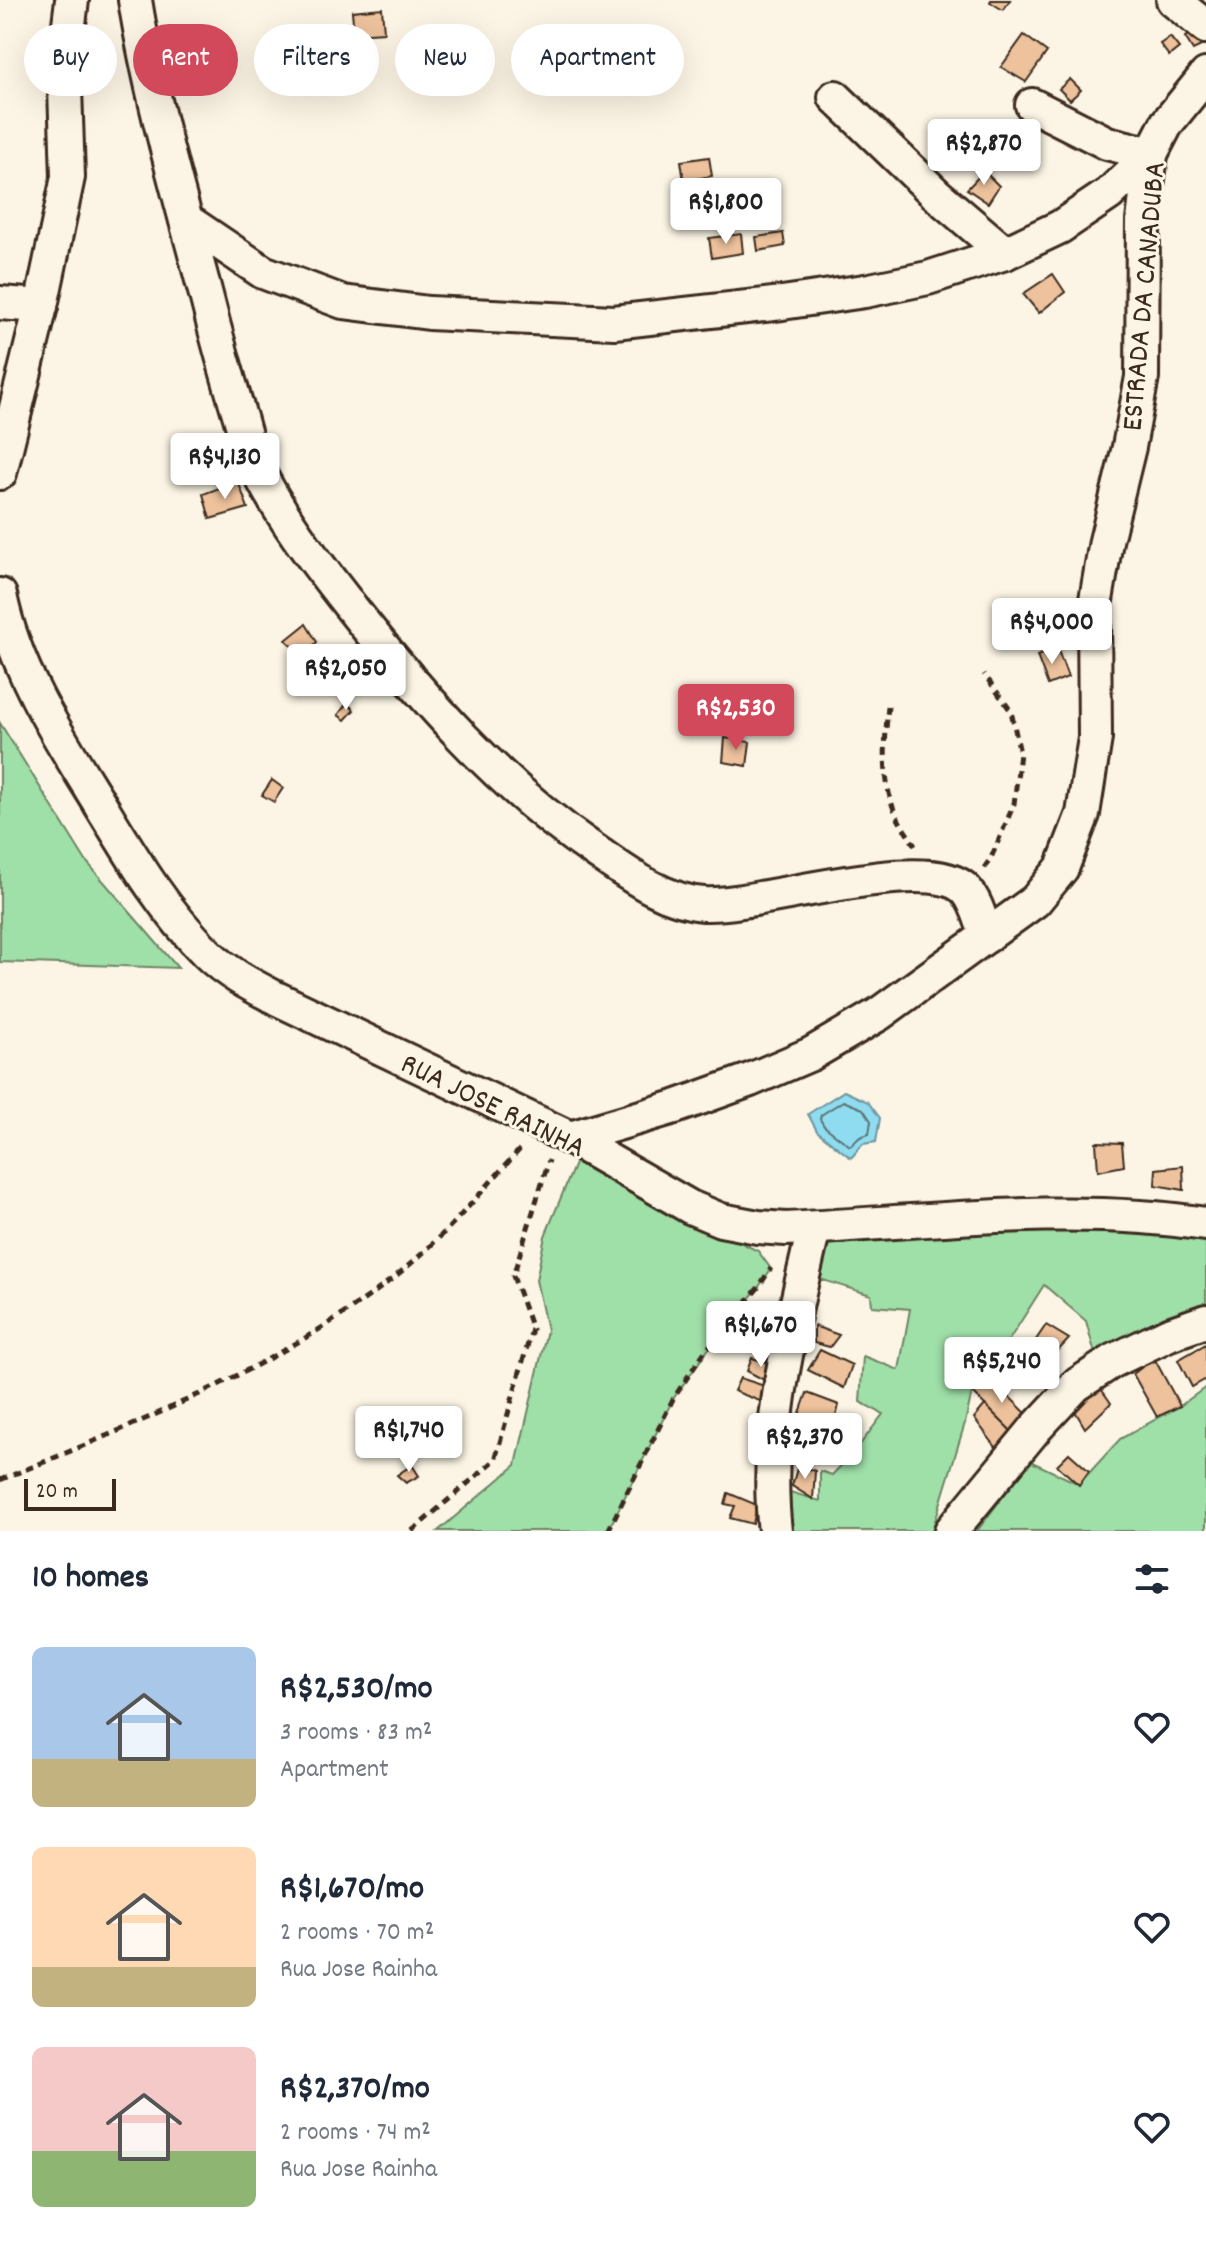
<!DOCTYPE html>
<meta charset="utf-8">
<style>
body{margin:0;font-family:Dekko,sans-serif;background:#f6f6f7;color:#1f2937;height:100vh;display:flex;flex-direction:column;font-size:30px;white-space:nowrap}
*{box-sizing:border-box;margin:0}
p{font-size:26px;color:#747a83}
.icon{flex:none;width:44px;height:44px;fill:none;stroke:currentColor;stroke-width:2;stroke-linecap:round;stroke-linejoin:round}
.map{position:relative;height:1531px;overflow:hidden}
.details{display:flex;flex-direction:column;background:#fff;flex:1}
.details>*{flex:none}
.guide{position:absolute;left:24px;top:24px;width:800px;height:72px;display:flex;gap:16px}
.scale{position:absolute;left:24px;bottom:20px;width:92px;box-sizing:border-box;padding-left:8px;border:4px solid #3b2a1e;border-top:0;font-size:22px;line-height:28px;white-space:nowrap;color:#3b2a1e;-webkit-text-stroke:6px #fcf5e5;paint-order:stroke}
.price{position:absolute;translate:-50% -68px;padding:0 18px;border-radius:8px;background:#fff;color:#222;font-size:26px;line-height:52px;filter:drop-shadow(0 2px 4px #0008)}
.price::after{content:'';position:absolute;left:50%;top:48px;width:24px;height:18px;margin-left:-12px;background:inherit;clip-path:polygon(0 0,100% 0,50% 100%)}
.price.selected{background:#d1495b;color:#fff}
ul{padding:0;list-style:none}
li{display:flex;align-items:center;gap:24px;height:200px;padding:0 32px}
li span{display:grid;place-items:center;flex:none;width:224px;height:160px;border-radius:12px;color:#555}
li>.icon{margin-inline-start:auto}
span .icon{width:96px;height:96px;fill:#fffc;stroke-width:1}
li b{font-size:34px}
h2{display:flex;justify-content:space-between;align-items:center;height:96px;padding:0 32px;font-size:34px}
.chip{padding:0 28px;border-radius:36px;background:#fff;box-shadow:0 8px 32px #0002;font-size:28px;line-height:72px}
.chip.selected{background:#d1495b;color:#fff}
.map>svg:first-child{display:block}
.green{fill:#9fdfa8;stroke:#6d8463;stroke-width:2}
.water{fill:#8fdcf0;stroke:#6d959c;stroke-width:2}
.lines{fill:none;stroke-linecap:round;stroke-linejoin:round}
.shore{stroke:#5d7172;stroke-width:2}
.building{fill:#edc29d;stroke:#3b2a1e;stroke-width:2}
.minor-casing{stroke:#3b2a1e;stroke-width:38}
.path{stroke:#3b2a1e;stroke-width:5;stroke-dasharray:8 6;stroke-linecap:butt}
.minor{stroke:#fcf5e5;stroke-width:32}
.labels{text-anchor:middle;stroke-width:6;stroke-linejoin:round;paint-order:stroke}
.street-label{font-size:30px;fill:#3b2a1e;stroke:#fcf5e5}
</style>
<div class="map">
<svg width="1206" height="1531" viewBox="0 0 1206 1531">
<rect width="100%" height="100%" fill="#fcf5e5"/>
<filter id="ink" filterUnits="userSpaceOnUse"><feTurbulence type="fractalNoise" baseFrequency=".0125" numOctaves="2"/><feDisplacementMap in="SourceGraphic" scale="16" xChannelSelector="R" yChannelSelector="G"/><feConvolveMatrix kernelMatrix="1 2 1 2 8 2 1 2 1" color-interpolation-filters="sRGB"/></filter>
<g filter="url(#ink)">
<g class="green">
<path d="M 0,723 L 86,861 L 178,968 L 0,962 Z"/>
<path d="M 576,1161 L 758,1251 L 771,1269 L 758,1288 L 717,1337 L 673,1399 L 608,1531 L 438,1531 L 516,1465 L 547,1330 L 536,1280 L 545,1236 Z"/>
<path d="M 1089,1224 L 1206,1234 L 1206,1309 L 1107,1352 L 1094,1350 L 1086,1321 L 1044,1285 L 990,1370 L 972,1392 L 965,1423 L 932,1531 L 786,1531 L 787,1491 L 820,1501 L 820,1471 L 832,1475 L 855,1451 L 883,1414 L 860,1402 L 863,1356 L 899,1370 L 910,1309 L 872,1306 L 871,1295 L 810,1276 L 819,1234 Z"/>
<path d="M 1206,1387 L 1206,1531 L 977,1531 L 1030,1461 L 1079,1484 L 1120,1439 L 1180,1406 Z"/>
</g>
<path class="water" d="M 844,1091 L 868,1102 L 880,1118 L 876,1142 L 863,1144 L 851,1158 L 817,1131 L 808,1114 Z"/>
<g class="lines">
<path class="shore" d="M 843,1101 L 863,1109 L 871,1121 L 869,1134 L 860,1137 L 850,1146 L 824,1126 L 820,1119 L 821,1115 Z"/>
</g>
<g class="building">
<path d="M 991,0 L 1010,0 L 1003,10 L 990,2 Z"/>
<path d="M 382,8 L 384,32 L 354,34 L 352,11 Z"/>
<path d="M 1194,31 L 1203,45 L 1193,50 L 1185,37 Z"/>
<path d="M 1024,35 L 1047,52 L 1026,82 L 1001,67 Z"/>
<path d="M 1170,37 L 1179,48 L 1169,56 L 1160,44 Z"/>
<path d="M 1070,79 L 1081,90 L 1070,100 L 1059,89 Z"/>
<path d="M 709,157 L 712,176 L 684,181 L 681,161 Z"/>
<path d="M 984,171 L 999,186 L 988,203 L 967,189 Z"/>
<path d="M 783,233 L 785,246 L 758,251 L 756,237 Z"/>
<path d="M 741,234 L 743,253 L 712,258 L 709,238 Z"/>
<path d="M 1053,274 L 1065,292 L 1039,313 L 1023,294 Z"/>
<path d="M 238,481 L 248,508 L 210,519 L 203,494 Z"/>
<path d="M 306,624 L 317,642 L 303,657 L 286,640 Z"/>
<path d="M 1057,648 L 1068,677 L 1048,685 L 1037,656 Z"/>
<path d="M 347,703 L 354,710 L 345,720 L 338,715 Z"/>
<path d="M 725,738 L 750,742 L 747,766 L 723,762 Z"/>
<path d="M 272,780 L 283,788 L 274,802 L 262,795 Z"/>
<path d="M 1096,1142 L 1122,1143 L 1124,1166 L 1098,1171 Z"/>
<path d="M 1183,1166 L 1184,1190 L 1155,1185 L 1156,1169 Z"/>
<path d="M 1046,1325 L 1069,1339 L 1038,1372 L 1023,1359 Z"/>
<path d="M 814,1326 L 839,1335 L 830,1347 L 814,1343 Z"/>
<path d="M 1206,1344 L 1206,1379 L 1192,1387 L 1178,1360 Z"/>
<path d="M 820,1350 L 852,1365 L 844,1388 L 808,1370 Z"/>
<path d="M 752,1358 L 775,1365 L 768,1382 L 747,1371 Z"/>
<path d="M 1154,1358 L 1180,1406 L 1157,1417 L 1133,1374 Z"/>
<path d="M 988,1376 L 1031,1418 L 1015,1435 L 972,1392 Z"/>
<path d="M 740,1378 L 771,1388 L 765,1403 L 734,1391 Z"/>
<path d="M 1099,1386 L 1111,1403 L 1085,1428 L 1072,1406 Z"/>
<path d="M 807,1393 L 839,1405 L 831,1438 L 795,1427 Z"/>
<path d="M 985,1405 L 1015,1435 L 999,1451 L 974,1418 Z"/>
<path d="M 1069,1453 L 1089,1471 L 1079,1485 L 1057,1465 Z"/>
<path d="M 412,1465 L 419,1476 L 406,1483 L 397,1475 Z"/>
<path d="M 798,1465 L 815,1471 L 813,1499 L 792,1486 Z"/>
<path d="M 728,1493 L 757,1505 L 753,1524 L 730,1518 L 735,1506 L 725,1504 Z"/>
</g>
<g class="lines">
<g class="minor-casing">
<g id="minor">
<path d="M 135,0 C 151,100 180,197 206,295 C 216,335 227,375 239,414 C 244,430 247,447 254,462 C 279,515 314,560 350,606 C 421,696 499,786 595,851 C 627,873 663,901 704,904 C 760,907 928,851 966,890 C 977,902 981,922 987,936"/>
<path d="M 1173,0 L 1206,27"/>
<path d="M 835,97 L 937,195 L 1005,253"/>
<path d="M 1032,105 L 1107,143 L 1151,154"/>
<path d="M 186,220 L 263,272 L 343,302 L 429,313 L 614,322 L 782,303 L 865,291 L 928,278 L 1005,253 L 1060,227 L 1109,194 L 1151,154"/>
<path d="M 0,303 L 41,306"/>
<path d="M 0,473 L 41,306 L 68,177 L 65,88 L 67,40 L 72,0"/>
<path d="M 0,595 C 15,671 60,739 100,804 C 131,855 163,910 207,953 C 227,973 253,986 278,999 L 570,1138 L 690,1207 L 721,1220 L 758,1227 L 786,1229 C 923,1222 1070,1203 1206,1224"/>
<path d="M 570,1138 L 675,1107 L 750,1080 L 811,1054 L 879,1014 L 1035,901 L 1062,868 L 1083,814 L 1095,738 L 1094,612 L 1106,541 L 1129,447 L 1142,377 L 1143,221 L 1151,154 L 1167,123 L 1206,75"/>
<path d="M 775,1531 C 763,1429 792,1326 814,1228"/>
<path d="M 951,1531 L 1035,1429 L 1075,1386 L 1113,1361 L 1169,1334 L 1206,1321"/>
</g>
</g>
<g class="path">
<path d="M 888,706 C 885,737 882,777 893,807 C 898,821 907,833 915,846"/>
<path d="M 984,868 L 991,858 L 1014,804 L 1020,753 L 1011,711 L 984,674"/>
<path d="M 0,1480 C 137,1424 294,1361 408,1266 C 450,1231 485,1187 522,1147"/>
<path d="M 412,1531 L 495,1460 L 532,1329 L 513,1276 L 549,1160"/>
<path d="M 608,1531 L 673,1399 L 703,1354 L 758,1288 L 771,1268"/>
</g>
<use href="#minor" class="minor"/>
</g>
</g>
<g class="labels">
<g class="street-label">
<text transform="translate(1142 296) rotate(-85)" y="10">ESTRADA DA CANADUBA</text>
<text transform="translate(494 1104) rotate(26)" y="10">RUA JOSE RAINHA</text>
</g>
</g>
</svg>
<div class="scale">20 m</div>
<b class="price" style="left:984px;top:187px">R$2,870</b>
<b class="price" style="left:726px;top:246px">R$1,800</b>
<b class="price" style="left:225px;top:501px">R$4,130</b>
<b class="price" style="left:1052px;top:666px">R$4,000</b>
<b class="price" style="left:346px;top:712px">R$2,050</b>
<b class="price selected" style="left:736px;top:752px">R$2,530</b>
<b class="price" style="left:761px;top:1369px">R$1,670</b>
<b class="price" style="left:1002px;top:1405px">R$5,240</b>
<b class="price" style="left:409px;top:1474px">R$1,740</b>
<b class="price" style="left:805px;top:1481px">R$2,370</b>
<div class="guide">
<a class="chip">Buy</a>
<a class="chip selected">Rent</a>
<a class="chip">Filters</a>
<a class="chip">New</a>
<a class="chip">Apartment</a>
</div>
</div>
<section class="details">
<h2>10 homes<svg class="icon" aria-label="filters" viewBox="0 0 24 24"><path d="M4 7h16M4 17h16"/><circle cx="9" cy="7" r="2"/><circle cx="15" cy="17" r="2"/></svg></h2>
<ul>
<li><span style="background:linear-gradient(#a9c7e8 70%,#c2b280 0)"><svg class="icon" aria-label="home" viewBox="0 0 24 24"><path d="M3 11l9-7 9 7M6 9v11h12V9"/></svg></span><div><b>R$2,530/mo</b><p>3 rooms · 83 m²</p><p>Apartment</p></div><svg class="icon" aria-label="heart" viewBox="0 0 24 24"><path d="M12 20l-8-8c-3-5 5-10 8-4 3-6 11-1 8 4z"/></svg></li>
<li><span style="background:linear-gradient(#ffd9b3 75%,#c2b280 0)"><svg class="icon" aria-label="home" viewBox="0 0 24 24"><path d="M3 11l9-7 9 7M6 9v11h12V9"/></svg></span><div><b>R$1,670/mo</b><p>2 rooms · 70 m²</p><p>Rua Jose Rainha</p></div><svg class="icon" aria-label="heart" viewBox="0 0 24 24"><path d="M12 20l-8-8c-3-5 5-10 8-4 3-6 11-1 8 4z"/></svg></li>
<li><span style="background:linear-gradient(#f6c9c9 65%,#8fb573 0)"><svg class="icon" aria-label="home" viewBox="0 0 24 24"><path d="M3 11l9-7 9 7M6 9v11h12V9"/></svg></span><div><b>R$2,370/mo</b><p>2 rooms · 74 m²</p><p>Rua Jose Rainha</p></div><svg class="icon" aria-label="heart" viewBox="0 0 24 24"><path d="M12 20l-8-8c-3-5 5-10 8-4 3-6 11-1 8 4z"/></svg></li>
</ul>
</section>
